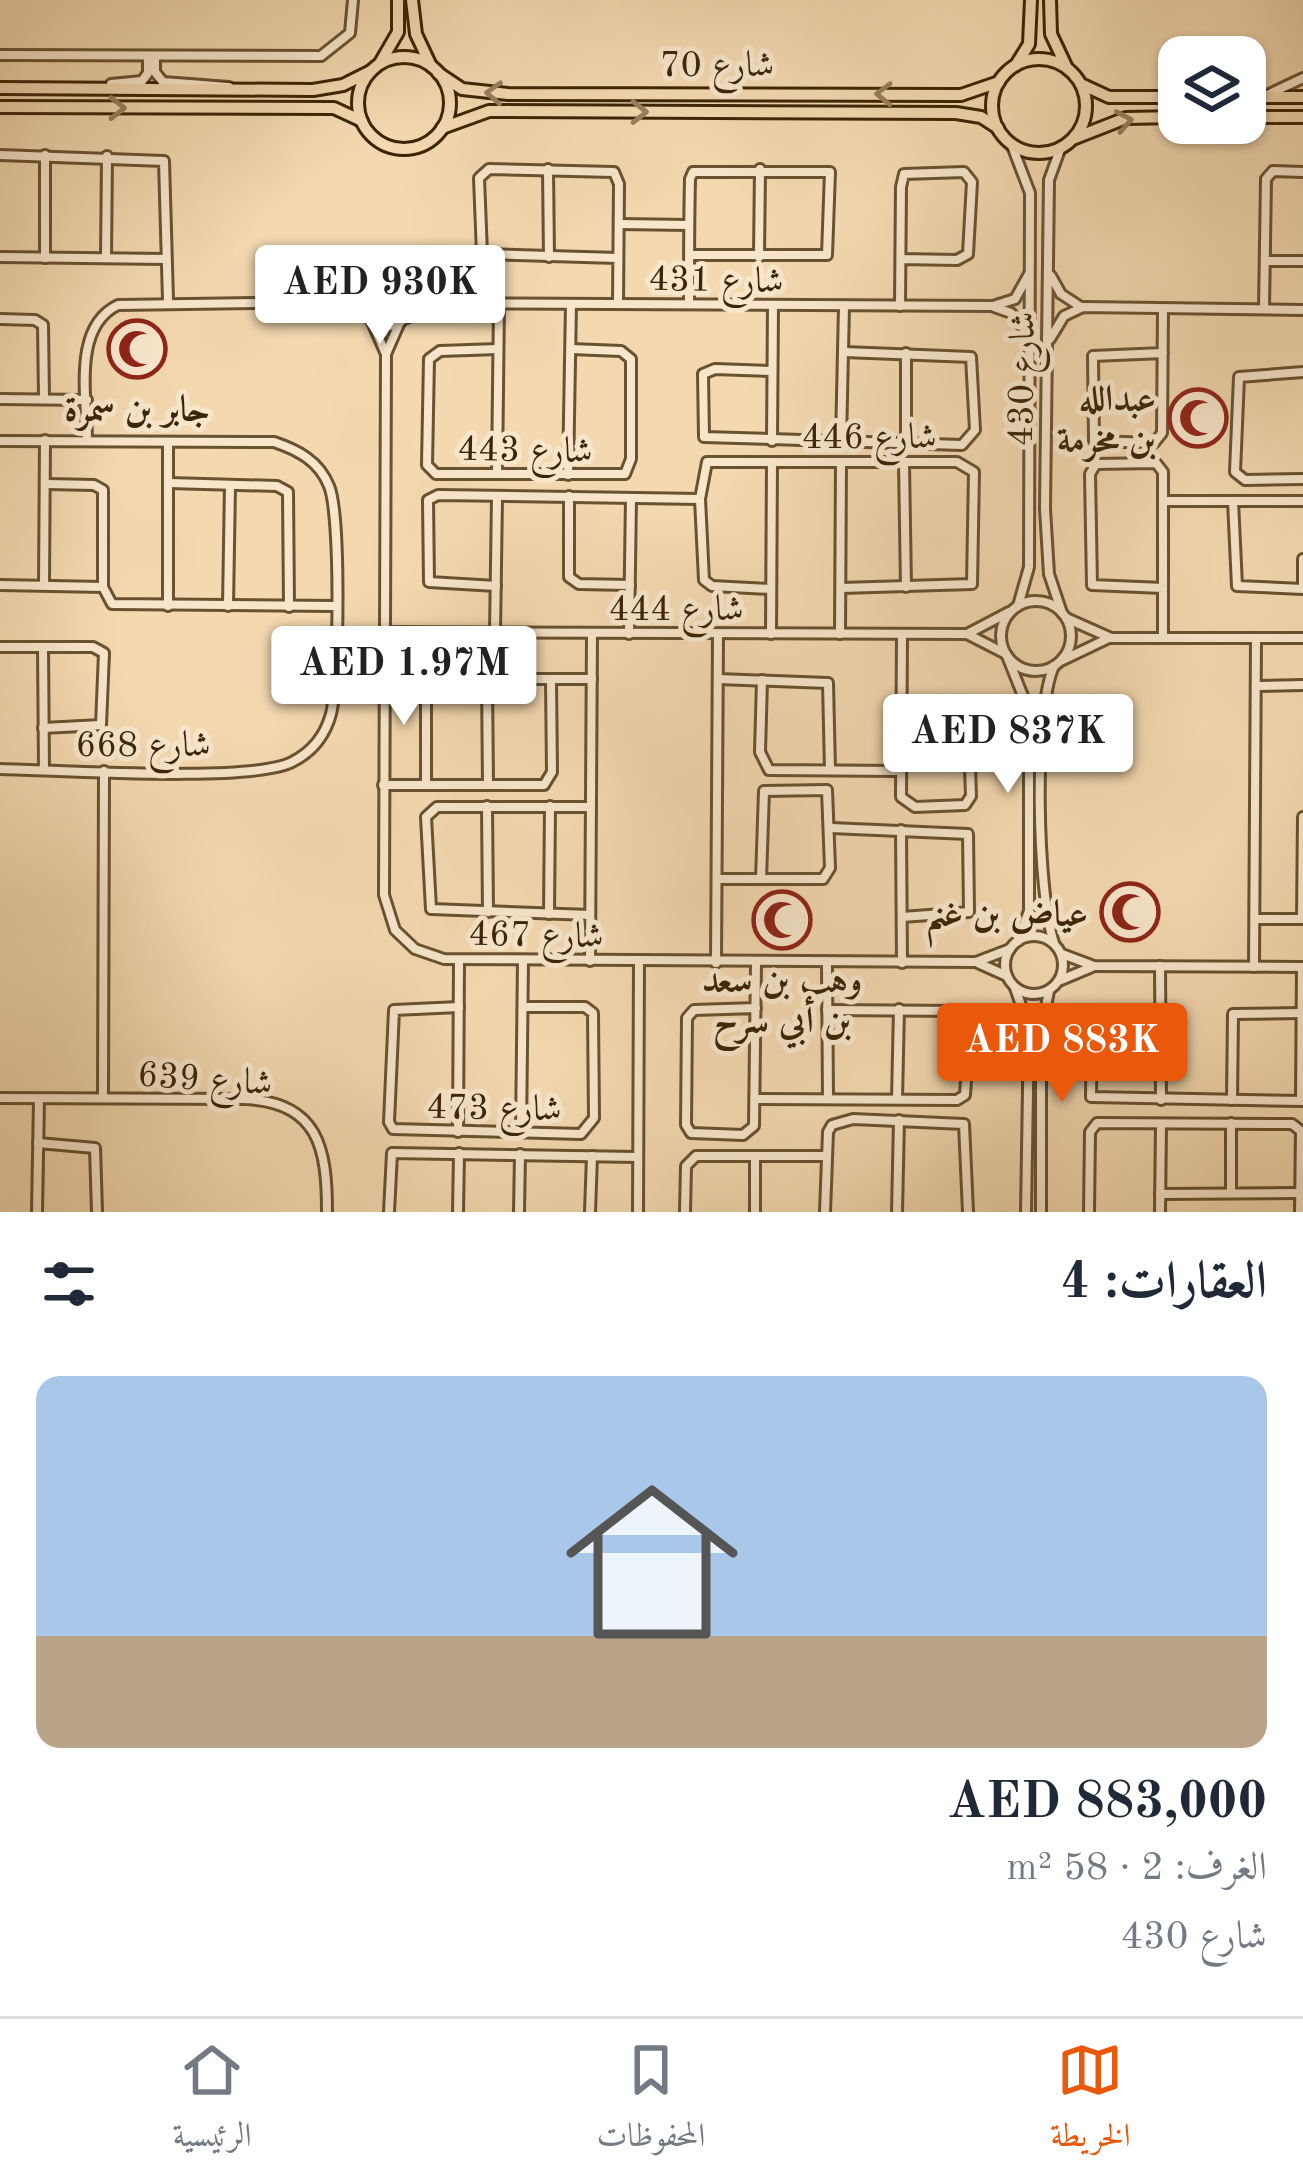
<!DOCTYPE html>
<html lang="ar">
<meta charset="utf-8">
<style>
body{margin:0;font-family:"Old Standard TT",Amiri,serif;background:#f2f2f3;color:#1f2937;direction:rtl;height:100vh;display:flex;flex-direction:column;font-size:45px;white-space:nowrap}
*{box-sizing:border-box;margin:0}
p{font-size:39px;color:#747a83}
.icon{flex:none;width:66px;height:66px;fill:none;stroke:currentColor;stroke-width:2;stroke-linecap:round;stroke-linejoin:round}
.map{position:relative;height:1212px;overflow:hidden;direction:ltr}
.panel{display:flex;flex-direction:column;background:#fff;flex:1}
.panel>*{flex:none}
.controls{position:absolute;left:1158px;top:36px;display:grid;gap:24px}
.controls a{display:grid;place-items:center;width:108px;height:108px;border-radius:24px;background:#fff;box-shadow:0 3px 9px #0004;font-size:60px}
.price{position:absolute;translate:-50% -102px;padding:0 27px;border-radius:12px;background:#fff;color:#222;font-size:39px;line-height:78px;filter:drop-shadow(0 3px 6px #0008)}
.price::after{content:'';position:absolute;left:50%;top:72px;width:36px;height:27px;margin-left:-18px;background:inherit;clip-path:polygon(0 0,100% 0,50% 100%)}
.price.on{background:#ea580c;color:#fff}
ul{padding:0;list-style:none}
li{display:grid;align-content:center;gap:24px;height:636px;padding:0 36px}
li span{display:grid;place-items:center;height:372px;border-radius:24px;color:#555}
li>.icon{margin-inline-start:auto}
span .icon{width:216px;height:216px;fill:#fffc;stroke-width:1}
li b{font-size:51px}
h2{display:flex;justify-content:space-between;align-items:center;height:144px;padding:0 36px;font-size:51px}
.dock{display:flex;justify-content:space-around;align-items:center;height:168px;border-top:3px solid #e0e1e3;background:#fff;font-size:33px;color:#747a83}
.dock a{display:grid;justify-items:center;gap:6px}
.dock .on{color:#ea580c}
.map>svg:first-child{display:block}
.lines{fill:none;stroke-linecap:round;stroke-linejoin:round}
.minor-casing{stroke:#695230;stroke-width:14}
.major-casing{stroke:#3b2506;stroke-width:16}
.minor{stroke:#f7e6cc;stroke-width:8}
.major{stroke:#f3d8b0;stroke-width:10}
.oneway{stroke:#977e5b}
.labels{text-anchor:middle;stroke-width:10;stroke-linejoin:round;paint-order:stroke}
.street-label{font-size:36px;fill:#3b2506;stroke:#f7e6cc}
.poi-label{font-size:36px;font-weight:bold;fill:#3b2506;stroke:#f7e6cc;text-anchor:end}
</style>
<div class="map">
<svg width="1303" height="1212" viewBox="0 0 1303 1212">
<rect width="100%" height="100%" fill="#f3d8b0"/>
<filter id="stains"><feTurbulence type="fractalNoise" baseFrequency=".00167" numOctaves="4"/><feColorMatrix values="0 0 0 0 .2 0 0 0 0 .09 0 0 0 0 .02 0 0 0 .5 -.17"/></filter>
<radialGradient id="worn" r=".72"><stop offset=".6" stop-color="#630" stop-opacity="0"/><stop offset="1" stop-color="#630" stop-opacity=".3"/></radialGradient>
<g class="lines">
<g class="minor-casing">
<g id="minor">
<path d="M 0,55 L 321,56 L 350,33 L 353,0"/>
<path d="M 155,56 L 155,72 L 163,82 L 229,87"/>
<path d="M 111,84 L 142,81 L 148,73 L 148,56"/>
<path d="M 1267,95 L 1303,78"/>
<path d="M 1011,143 L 1030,193 L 1029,567 L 1018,606"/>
<path d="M 1061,147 L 1049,180 L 1045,509 L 1049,574 L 1062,613"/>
<path d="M 0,155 L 164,161 L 168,300"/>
<path d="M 548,169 L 549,257"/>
<path d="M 619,224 L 689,225"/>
<path d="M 0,257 L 166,259"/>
<path d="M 759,257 L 760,169"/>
<path d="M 45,258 L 45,155"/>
<path d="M 106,258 L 107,156"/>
<path d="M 618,258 L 482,254 L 479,178 L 489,169 L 614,172 L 619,184 L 618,303"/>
<path d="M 1265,261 L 1303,261"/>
<path d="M 1051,276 L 1061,294 L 1081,307"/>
<circle cx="387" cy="302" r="24"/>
<path d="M 406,287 L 438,303 L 993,306 L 1015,299 L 1029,274"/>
<path d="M 337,302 L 367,288"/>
<path d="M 689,304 C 689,262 689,220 690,179 L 693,172 L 830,172 L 827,255 L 689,255"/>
<path d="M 900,306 L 901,187 L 904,174 L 964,172 L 972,182 L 968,254 L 957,260 L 901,259"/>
<path d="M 994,307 L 1011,313 L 1028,333"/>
<path d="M 1264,309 L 1266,179 L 1273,171 L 1303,172"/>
<path d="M 407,318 L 436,304"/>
<path d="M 0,319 L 35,320 L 43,325 L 44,399"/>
<path d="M 372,322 L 385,352"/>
<path d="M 400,322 L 386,354 L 384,895 L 395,930 L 415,949 L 444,959 L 976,962 L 1010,949"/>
<path d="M 1050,339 L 1064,316 L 1083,307 L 1303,310"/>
<path d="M 498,349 L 440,351 L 429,359 L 427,465 L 436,474 L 625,474 L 631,459 L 631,359 L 621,351 L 571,349"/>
<path d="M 906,353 L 906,443"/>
<path d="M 1163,353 L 1093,356 L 1094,441 L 1154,443 L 1162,433 L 1163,309"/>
<path d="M 772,371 L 715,369 L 703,374 L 704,437 L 962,445 L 975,430 L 971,357 L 844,352"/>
<path d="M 1303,372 L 1239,377 L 1235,472 L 1245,480 L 1303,479"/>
<path d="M 0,399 L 87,400"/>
<path d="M 87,440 C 87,397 72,327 118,305 L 336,302 L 365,311"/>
<path d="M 0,441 L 274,442 C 298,450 319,461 329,486 C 341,514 339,682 331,714 C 325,736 312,752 292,762 C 252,783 56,770 0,769"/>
<path d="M 772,441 L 773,305"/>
<path d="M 841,442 L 844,306"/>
<path d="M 904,463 L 906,587"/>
<path d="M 497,474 L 499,304"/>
<path d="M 568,475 L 571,304"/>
<path d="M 169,483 L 277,486 L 288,492 L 289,607"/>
<path d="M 47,484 L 94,485 L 103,490 L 103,587 L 112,604 L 334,606"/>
<path d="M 569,496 L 569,577 L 579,584 L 630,585"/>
<path d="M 1163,501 L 1303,501"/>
<path d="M 1233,501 L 1237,586 L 1303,589 L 1303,559"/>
<path d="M 0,585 L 103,587"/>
<path d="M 44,585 L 45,440"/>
<path d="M 496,586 L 429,582 L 428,500 L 438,495 L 700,499"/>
<path d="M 1163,588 L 1092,585 L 1090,474 L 1096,464 L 1156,463 L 1163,472 L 1163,638"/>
<path d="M 771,589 L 712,586 L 704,580 L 700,499 L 707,462 L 957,462 L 974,472 L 972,584 L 841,588"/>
<circle cx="1036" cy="636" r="35"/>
<path d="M 168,606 L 168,442"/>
<path d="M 228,606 L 230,485"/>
<path d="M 1066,618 L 1111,638 L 1303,638"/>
<path d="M 384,632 L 967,634 L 1006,654"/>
<path d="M 495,633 L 497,497"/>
<path d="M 969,633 L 1009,612"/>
<path d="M 629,634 L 631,498"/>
<path d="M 771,634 L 772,462"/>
<path d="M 840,634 L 841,462"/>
<path d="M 0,647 L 93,647 L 104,653 L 101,725 L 43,728"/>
<path d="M 43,647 L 44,770"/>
<path d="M 1007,656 L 1029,711 L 1029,911 L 1018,941"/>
<path d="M 1063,660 L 1109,638"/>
<path d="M 487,679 L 488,785"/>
<path d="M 718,679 L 828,683 L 830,770"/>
<path d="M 762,680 L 760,752 L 769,770 L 900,771"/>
<path d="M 1257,686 L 1303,685"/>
<path d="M 902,735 L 969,739 L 971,796 L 965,805 L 915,807 L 901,797 L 902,635"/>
<path d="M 426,784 L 426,692 L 433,679 L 592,679"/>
<path d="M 383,785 L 544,785 L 552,772 L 551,680"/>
<path d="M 487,806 L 488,912"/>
<path d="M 831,828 L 968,834 L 969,912 L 902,917"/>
<path d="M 901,830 L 902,963"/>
<path d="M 717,879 L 823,879 L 830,868 L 827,790 L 764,791 L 761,879"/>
<path d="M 549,914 L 550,806"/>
<path d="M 590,915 L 431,909 L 426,817 L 437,807 L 591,807"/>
<path d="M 1255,919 L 1303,919"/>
<path d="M 1302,919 L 1303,817"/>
<circle cx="1034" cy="965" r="29"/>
<path d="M 1054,943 C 1037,892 1033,713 1054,666"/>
<path d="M 1062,954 L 1094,966 L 1303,967"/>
<path d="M 590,961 L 592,634"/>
<path d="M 716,963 L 718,634"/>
<path d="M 756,963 L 754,1126 L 743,1135 L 691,1133 L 686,1125 L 687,1018 L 694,1010 L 756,1008"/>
<path d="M 978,963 L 1007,976"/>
<path d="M 827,964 L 828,1099"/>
<path d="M 1160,966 L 1161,1100"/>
<path d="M 1254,967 L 1256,639"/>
<path d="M 1061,980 L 1092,967"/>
<path d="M 1015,988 L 1029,1028 L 1026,1212"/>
<path d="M 459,1007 L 394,1010 L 389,1122 L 393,1129 L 581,1134 L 594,1118 L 593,1013 L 585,1007 L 523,1007"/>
<path d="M 1159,1012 L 1092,1016 L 1091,1097 L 1303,1101"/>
<path d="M 0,1098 L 243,1099 C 319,1101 327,1149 327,1212"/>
<path d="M 103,1098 L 104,771"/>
<path d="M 757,1099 L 957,1100 L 965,1095 L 970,1021 L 962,1011 L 827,1010"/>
<path d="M 897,1099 L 899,1009"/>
<path d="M 1232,1100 L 1233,1014 L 1301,1013"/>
<path d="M 1301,1101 L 1302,967"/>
<path d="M 458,1132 L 459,960"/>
<path d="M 521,1132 L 523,961"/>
<path d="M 38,1143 L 95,1148 L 97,1212"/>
<path d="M 1231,1193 L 1231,1123"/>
<path d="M 1160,1194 L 1299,1193"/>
<path d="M 37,1212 L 39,1099"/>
<path d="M 389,1212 L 392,1153 L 638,1157"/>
<path d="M 458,1212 L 459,1153"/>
<path d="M 519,1212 L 520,1154"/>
<path d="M 590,1212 L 592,1156"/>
<path d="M 638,1212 L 639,962"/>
<path d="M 685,1212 L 686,1166 L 696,1156 L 825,1156"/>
<path d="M 755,1212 L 755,1156"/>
<path d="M 825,1212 L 828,1132 L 832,1125 L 853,1119 L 964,1124 L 968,1212"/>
<path d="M 897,1212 L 899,1120"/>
<path d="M 1041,1212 L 1041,1032 L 1049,991"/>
<path d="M 1089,1212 L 1090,1132 L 1097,1123 L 1292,1124 L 1301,1131 L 1300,1212"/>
<path d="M 1160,1212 L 1161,1124"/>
</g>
</g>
<g class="major-casing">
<g id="major">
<path d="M 412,0 L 416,34 L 431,66"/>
<path d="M 1050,0 L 1051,34 L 1066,66"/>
<circle cx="404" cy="103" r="46"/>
<circle cx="1039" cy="106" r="47"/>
<path d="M 380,63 L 398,32 L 398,0"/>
<path d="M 1016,65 L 1029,44 L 1031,0"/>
<path d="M 438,73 L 462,89 L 508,94 L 961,95 L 999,82"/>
<path d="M 1083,85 L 1109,97 L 1179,97"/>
<path d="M 0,88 L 313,90 L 343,85 L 371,71"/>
<path d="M 1245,97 L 1303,97"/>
<path d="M 0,107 L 334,108 L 362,121"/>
<path d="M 1245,117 L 1303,117"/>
<path d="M 442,128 L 489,111 L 956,113 L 981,117 L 998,128"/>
<path d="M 1075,138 L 1126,118 L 1179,117"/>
</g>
</g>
<use href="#minor" class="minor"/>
<use href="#major" class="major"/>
</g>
<defs><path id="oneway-chevron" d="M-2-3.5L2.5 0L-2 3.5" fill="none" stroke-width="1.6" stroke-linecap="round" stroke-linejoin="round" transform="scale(3)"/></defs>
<g class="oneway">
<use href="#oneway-chevron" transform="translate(494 93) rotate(-177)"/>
<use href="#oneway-chevron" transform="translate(884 94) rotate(-179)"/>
<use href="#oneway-chevron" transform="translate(117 108)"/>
<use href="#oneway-chevron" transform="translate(639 112)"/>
<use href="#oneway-chevron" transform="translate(1124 121) rotate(-10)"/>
</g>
<defs>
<g id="mosque-ring" transform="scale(3)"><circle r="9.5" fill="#f7e6cc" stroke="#8f2418" stroke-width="1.5"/><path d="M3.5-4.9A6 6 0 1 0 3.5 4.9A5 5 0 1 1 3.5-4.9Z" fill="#8f2418"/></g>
</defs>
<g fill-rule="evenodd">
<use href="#mosque-ring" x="137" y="349"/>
<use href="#mosque-ring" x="1198" y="418"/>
<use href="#mosque-ring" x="1130" y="912"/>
<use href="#mosque-ring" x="782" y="920"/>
</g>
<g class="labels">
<g class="street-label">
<text x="717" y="76">شارع 70</text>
<text transform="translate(716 278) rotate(1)" y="13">شارع 431</text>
<text transform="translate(1020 379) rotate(-89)" y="13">شارع 430</text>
<text x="869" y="448">شارع 446</text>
<text transform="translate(525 448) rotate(1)" y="13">شارع 443</text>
<text x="676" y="620">شارع 444</text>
<text x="143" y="756">شارع 668</text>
<text transform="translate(536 933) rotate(1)" y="13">شارع 467</text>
<text transform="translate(205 1077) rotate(4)" y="13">شارع 639</text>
<text transform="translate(494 1106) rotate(1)" y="13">شارع 473</text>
</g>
<g class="poi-label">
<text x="1156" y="410">عبدالله<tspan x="1156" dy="41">بن مخرمة</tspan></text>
<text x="137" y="420" text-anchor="middle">جابر بن سمرة</text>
<text x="1088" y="925">عياض بن غنم</text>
<text x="782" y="991" text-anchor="middle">وهب بن سعد<tspan x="782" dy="41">بن أبي سرح</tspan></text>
</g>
</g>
<rect width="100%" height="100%" filter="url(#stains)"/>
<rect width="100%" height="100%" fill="url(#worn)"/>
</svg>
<div class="controls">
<a><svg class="icon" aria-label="layers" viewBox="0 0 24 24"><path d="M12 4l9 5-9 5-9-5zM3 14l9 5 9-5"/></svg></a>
</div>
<b class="price" style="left:380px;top:347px">AED 930K</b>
<b class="price" style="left:404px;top:728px">AED 1.97M</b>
<b class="price" style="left:1008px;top:796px">AED 837K</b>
<b class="price on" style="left:1062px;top:1105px">AED 883K</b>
</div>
<section class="panel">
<h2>العقارات: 4<svg class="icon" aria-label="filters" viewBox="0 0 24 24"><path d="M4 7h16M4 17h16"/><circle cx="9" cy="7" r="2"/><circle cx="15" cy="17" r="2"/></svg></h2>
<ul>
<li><span style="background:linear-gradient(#a9c7e8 70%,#b9a48a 0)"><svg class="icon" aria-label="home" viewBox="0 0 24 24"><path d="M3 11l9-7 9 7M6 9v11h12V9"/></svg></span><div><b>AED 883,000</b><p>الغرف: 2 · 58 m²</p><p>شارع 430</p></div></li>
</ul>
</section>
<nav class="dock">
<a class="on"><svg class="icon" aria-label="map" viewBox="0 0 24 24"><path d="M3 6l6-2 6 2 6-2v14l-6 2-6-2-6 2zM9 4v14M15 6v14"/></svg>الخريطة</a>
<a><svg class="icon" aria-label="saved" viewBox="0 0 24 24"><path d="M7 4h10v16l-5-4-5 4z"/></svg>المحفوظات</a>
<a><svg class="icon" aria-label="home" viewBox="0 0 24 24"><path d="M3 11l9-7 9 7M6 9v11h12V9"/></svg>الرئيسية</a>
</nav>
